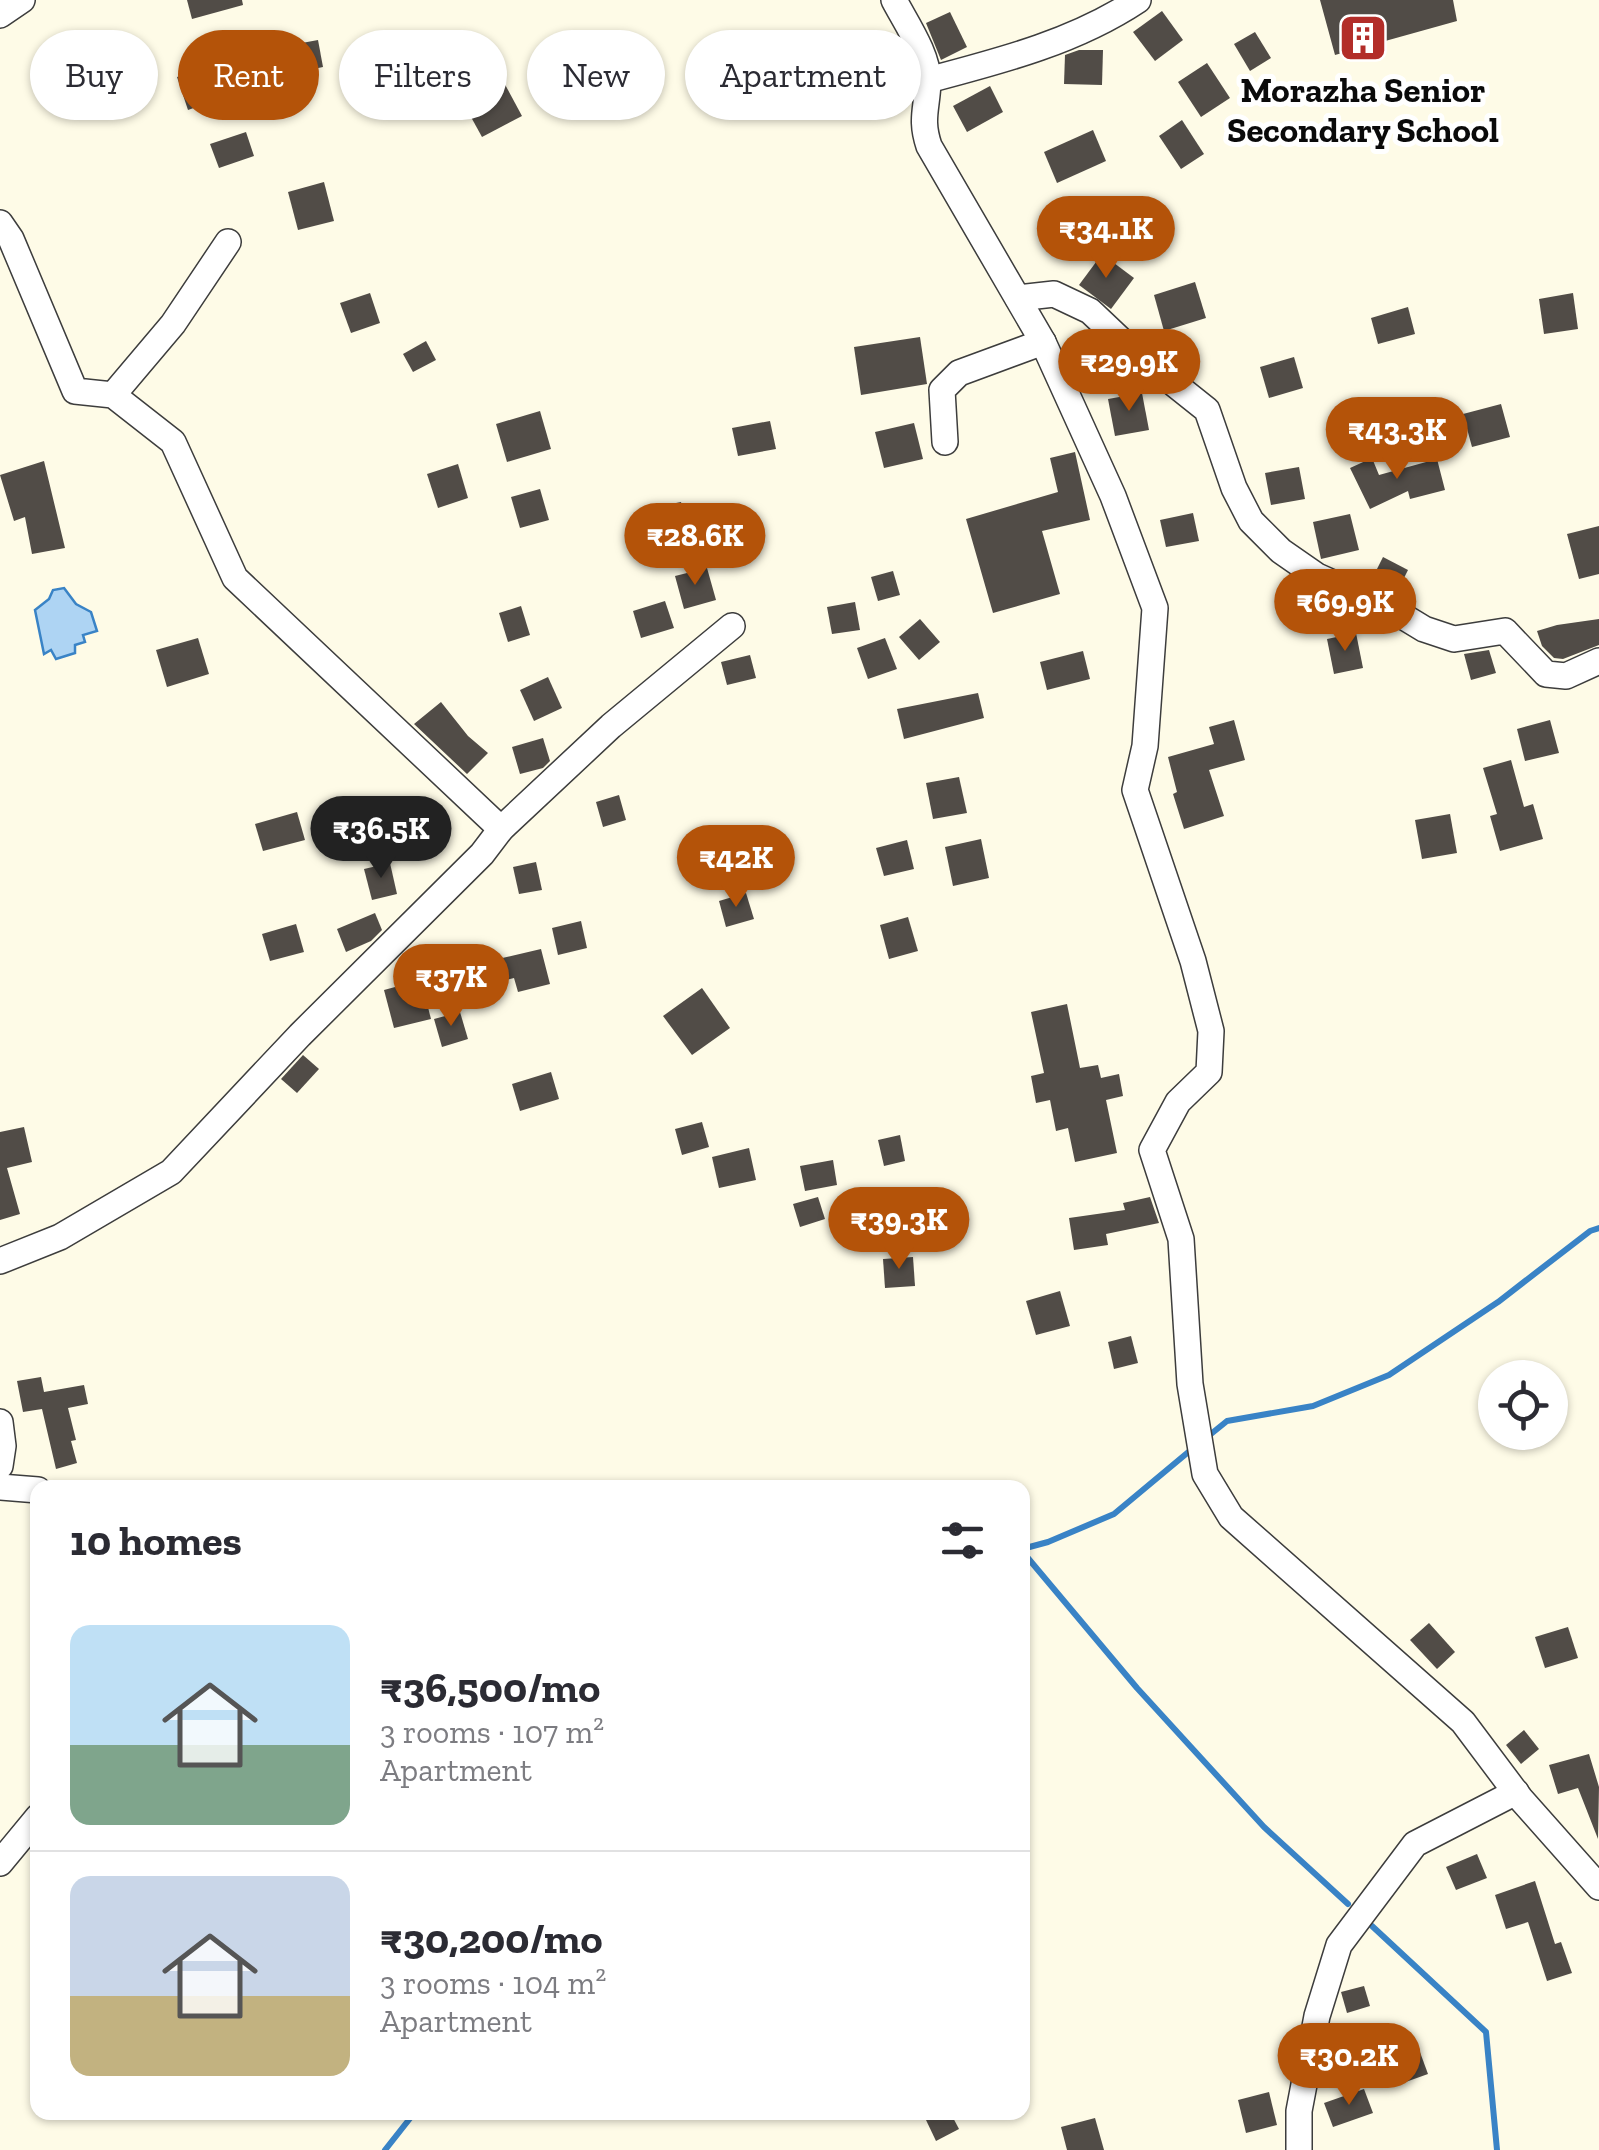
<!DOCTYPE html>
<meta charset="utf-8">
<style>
body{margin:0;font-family:"Zilla Slab",serif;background:#f2f2f3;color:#2b2b33;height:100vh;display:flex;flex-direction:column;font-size:38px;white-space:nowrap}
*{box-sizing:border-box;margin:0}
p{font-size:32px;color:#7c7c81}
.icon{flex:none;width:55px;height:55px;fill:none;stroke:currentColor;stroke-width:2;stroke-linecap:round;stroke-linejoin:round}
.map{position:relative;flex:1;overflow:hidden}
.sheet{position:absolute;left:30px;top:1480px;width:1000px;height:640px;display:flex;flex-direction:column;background:#fff;border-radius:20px;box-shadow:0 2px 8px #0004}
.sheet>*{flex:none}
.hud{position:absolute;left:30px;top:30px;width:1000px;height:90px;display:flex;gap:20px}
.tools{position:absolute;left:1478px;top:1360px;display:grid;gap:20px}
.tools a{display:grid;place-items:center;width:90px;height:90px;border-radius:50%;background:#fff;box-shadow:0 2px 8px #0004;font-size:50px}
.price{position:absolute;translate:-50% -85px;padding:0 22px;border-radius:35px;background:#b45309;color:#fff;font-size:32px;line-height:65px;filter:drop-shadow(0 2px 5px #0008)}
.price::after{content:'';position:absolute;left:50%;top:60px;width:30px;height:22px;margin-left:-15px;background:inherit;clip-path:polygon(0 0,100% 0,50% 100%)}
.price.active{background:#222;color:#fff}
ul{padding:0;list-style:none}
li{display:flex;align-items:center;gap:30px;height:250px;padding:0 40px}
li+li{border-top:2px solid #e1e1e2}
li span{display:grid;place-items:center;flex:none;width:280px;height:200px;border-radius:20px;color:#555}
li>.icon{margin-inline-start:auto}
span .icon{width:120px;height:120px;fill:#fffc;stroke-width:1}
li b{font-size:42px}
h2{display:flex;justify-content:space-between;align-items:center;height:120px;padding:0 40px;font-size:42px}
.tag{padding:0 35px;border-radius:45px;background:#fff;box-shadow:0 2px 8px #0004;font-size:35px;line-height:90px}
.tag.active{background:#b45309;color:#fff}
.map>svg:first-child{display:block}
.water{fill:#aed4f3;stroke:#3983c6;stroke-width:2.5}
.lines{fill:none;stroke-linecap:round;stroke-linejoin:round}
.stream{stroke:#3983c6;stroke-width:6}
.building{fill:#514c47}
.minor-casing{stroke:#3d3d3d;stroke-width:28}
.minor{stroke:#fff;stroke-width:25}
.labels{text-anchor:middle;stroke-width:10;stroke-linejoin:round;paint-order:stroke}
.poi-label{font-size:35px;font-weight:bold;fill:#0a0a0a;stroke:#fff}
</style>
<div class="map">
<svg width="1599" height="2150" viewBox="0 0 1599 2150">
<rect width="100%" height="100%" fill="#fefbe7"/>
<path class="water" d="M 64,588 L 76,604 L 91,612 L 97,631 L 83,635 L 85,642 L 75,645 L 75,653 L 56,659 L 51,650 L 44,654 L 35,610 L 49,599 L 53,590 Z"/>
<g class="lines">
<g class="stream">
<path d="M 1206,1438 L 1227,1421 L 1313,1406 L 1389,1375 L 1498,1302 L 1590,1231 L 1599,1228"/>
<path d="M 1022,1549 L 1048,1542 L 1114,1514 L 1192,1449"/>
<path d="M 1022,1551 L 1137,1688 L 1264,1827 L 1348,1904"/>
<path d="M 1372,1926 L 1486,2032 L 1497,2150"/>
<path d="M 385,2150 L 415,2112"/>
</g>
</g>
<g class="building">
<path d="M 187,0 L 242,0 L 243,5 L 192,19 Z"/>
<path d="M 1320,0 L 1453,0 L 1457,21 L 1335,55 Z"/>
<path d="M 1162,11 L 1183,40 L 1155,61 L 1133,32 Z"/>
<path d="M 950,12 L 967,47 L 941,60 L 926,23 Z"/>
<path d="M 1255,32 L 1271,58 L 1250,71 L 1234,44 Z"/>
<path d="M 318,40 L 323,67 L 280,76 L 275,48 Z"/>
<path d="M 1079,50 L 1103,50 L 1102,85 L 1064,84 L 1065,55 Z"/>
<path d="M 1207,63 L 1230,98 L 1201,117 L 1178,82 Z"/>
<path d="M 211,66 L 222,98 L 188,110 L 177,77 Z"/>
<path d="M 500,75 L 522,116 L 482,137 L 460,97 Z"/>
<path d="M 990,86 L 1003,112 L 967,132 L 953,106 Z"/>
<path d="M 1182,120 L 1204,154 L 1181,169 L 1159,136 Z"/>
<path d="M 1093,130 L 1106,161 L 1057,183 L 1044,152 Z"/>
<path d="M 246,132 L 254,156 L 219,168 L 210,144 Z"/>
<path d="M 324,182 L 334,221 L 298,230 L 288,192 Z"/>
<path d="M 1102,254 L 1134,278 L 1111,309 L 1079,285 Z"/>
<path d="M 1195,282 L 1206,318 L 1164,331 L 1154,295 Z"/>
<path d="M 370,293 L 380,323 L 351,333 L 340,303 Z"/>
<path d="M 1573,293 L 1578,329 L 1544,334 L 1539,299 Z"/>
<path d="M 1408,307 L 1415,334 L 1378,344 L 1371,318 Z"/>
<path d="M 920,337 L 927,384 L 861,395 L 854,347 Z"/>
<path d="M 426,341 L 436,360 L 413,372 L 403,354 Z"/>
<path d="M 1294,357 L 1303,388 L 1269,398 L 1260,367 Z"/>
<path d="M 1142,393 L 1149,430 L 1115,436 L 1108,399 Z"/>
<path d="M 1501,404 L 1510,437 L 1472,447 L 1463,414 Z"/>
<path d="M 540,411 L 551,449 L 507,462 L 496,424 Z"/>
<path d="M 770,421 L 776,449 L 738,456 L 732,428 Z"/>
<path d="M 914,423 L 923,459 L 884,468 L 875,432 Z"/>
<path d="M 1075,452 L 1090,520 L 1042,531 L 1060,594 L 993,613 L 966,519 L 1058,492 L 1050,458 Z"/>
<path d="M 1372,458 L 1379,475 L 1437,459 L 1445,490 L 1410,499 L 1408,491 L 1370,509 L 1350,468 Z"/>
<path d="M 44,461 L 65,548 L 32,554 L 25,517 L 14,521 L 0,475 Z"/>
<path d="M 458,464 L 468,498 L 438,508 L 427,474 Z"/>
<path d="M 1299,467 L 1305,499 L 1271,505 L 1265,473 Z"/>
<path d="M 540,489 L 549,520 L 520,528 L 511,497 Z"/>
<path d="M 681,502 L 689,538 L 649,546 L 641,510 Z"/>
<path d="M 1193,513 L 1199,541 L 1166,547 L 1160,520 Z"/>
<path d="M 1350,514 L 1359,550 L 1321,559 L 1313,522 Z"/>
<path d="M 1599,526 L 1599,574 L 1579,579 L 1567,534 Z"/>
<path d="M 1383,557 L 1408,570 L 1396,594 L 1371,581 Z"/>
<path d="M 707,568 L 716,600 L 684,609 L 675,576 Z"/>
<path d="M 893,571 L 900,595 L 878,601 L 871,577 Z"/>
<path d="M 665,601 L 674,628 L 641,638 L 633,611 Z"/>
<path d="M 855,602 L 860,630 L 832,634 L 827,607 Z"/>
<path d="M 521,606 L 530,635 L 508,642 L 499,613 Z"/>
<path d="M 920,619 L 940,642 L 919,660 L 899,637 Z"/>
<path d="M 1599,619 L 1599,645 L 1563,659 L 1554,658 L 1542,646 L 1537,631 L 1557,625 Z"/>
<path d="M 1356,633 L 1363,668 L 1334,674 L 1327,639 Z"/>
<path d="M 198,638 L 209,674 L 167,687 L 156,650 Z"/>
<path d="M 885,638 L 897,669 L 868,679 L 857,648 Z"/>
<path d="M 1489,650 L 1496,673 L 1471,680 L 1464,654 Z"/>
<path d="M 1083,651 L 1090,679 L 1047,690 L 1040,662 Z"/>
<path d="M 750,655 L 756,678 L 727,685 L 721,662 Z"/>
<path d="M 548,677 L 562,708 L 534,721 L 520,690 Z"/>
<path d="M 978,693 L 984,718 L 904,739 L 897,709 Z"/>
<path d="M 441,702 L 468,736 L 488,753 L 467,774 L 414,724 Z"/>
<path d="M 1234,720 L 1245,760 L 1209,770 L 1224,816 L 1184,829 L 1173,794 L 1177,792 L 1168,757 L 1214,744 L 1209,727 Z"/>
<path d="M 1550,720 L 1559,753 L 1525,761 L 1517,729 Z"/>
<path d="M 543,738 L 550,761 L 543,768 L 520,774 L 512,747 Z"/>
<path d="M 1511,760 L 1524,807 L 1533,804 L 1543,839 L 1500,851 L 1490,816 L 1497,814 L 1483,768 Z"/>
<path d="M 959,777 L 967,813 L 933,819 L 926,783 Z"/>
<path d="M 619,795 L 626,820 L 603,827 L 596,802 Z"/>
<path d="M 297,812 L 305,840 L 263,851 L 255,824 Z"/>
<path d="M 1450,814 L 1457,853 L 1422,859 L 1415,820 Z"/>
<path d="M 981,839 L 989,878 L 953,886 L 945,847 Z"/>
<path d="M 907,840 L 914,869 L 884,876 L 876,848 Z"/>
<path d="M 536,862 L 542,890 L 519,894 L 513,867 Z"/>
<path d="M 390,863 L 397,894 L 372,900 L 364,869 Z"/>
<path d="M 746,893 L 754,919 L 726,927 L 719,901 Z"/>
<path d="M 375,913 L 382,930 L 371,941 L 346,952 L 337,929 Z"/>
<path d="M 908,917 L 918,951 L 889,959 L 880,925 Z"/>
<path d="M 581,921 L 587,948 L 558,955 L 552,928 Z"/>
<path d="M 296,924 L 304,952 L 270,961 L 262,934 Z"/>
<path d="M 541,949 L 550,984 L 518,992 L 514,978 L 474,988 L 466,959 L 496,951 L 498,959 Z"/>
<path d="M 421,980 L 431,1019 L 394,1028 L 384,990 Z"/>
<path d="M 702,988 L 730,1028 L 692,1055 L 663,1016 Z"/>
<path d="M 1067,1004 L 1080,1068 L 1098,1065 L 1101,1078 L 1119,1074 L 1123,1096 L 1106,1100 L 1117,1153 L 1075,1162 L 1068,1128 L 1056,1131 L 1050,1100 L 1036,1103 L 1031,1076 L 1044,1073 L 1031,1012 Z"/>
<path d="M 460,1012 L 468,1039 L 442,1047 L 434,1019 Z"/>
<path d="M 303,1055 L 319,1069 L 297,1093 L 281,1079 Z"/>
<path d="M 551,1072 L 559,1099 L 520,1111 L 512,1084 Z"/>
<path d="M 702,1122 L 709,1147 L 682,1155 L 675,1129 Z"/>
<path d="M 24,1127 L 32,1162 L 7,1168 L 20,1214 L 0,1220 L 0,1132 Z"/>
<path d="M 900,1135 L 905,1161 L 884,1166 L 878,1140 Z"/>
<path d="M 749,1148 L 756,1180 L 719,1188 L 712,1157 Z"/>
<path d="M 833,1160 L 837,1185 L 805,1191 L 800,1166 Z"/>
<path d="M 818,1197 L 825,1219 L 800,1227 L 793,1204 Z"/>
<path d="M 1150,1197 L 1159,1223 L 1106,1234 L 1108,1245 L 1074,1250 L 1069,1218 L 1125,1210 L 1123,1203 Z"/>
<path d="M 913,1257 L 915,1286 L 885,1288 L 883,1259 Z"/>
<path d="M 1060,1291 L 1070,1326 L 1036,1335 L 1026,1301 Z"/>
<path d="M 1131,1336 L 1138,1363 L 1114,1369 L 1108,1342 Z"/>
<path d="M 41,1377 L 44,1392 L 84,1385 L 88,1404 L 68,1408 L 76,1440 L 71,1441 L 77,1463 L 56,1469 L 42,1409 L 23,1412 L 17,1381 Z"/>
<path d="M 1429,1623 L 1455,1652 L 1437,1669 L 1410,1640 Z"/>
<path d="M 1568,1627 L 1578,1658 L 1545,1668 L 1535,1637 Z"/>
<path d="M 1524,1730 L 1539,1749 L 1521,1764 L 1506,1745 Z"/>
<path d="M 1589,1754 L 1599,1787 L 1598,1839 L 1578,1788 L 1558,1794 L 1549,1765 Z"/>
<path d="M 1477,1854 L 1487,1878 L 1456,1890 L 1446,1867 Z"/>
<path d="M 1535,1881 L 1555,1944 L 1561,1942 L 1572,1973 L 1547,1981 L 1528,1922 L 1506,1929 L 1495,1895 Z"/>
<path d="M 1364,1986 L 1370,2006 L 1347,2013 L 1341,1992 Z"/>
<path d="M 1417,2044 L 1428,2074 L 1400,2084 L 1389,2055 Z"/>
<path d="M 1364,2089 L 1373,2113 L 1333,2127 L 1324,2103 Z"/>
<path d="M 1269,2092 L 1277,2125 L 1246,2133 L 1238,2100 Z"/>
<path d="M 940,2112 L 950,2112 L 959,2129 L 936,2141 L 926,2120 Z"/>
<path d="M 1095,2118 L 1104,2150 L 1067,2150 L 1061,2127 Z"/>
</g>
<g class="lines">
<g class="minor-casing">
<g id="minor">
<path d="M 894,0 C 906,23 929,56 928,82 C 927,109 920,119 929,146 L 1043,342 L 1113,496 L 1155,608 L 1145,746 L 1135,790 L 1193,961 L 1211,1031 L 1209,1072 L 1178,1102 L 1152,1150 L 1181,1239 L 1190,1384 L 1205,1474 L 1231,1517 L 1463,1722 L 1520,1798 L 1599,1887"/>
<path d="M 0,15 L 22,0"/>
<path d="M 928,80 C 1000,61 1075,42 1138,0"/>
<path d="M 0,223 L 11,239 L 75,391 L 113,395 L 173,442 L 235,578 L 501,829"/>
<path d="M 1018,298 L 1054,294 L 1090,311 L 1128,347 L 1207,410 L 1234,488 L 1251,521 L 1281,551 L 1317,576 L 1391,609 L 1424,629 L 1454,639 L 1505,631 L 1546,674 L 1566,676 L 1599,661"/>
<path d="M 113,395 L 173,324 L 228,242"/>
<path d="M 945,442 L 942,390 L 959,373 L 1043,342"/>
<path d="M 0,1261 L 60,1237 L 171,1172 L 300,1035 L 482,854 L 501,829 L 611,726 L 732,626"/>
<path d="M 0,1422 L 3,1446 L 0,1466"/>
<path d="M 0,1487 L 38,1490"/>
<path d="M 0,1863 L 38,1817"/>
<path d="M 1299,2150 L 1299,2111 L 1317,2016 L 1339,1945 L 1415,1844 L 1516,1792"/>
</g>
</g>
<use href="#minor" class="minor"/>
</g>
<defs>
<g id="building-square" transform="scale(2.5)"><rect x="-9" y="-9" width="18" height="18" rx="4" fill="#b22d29" stroke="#fff"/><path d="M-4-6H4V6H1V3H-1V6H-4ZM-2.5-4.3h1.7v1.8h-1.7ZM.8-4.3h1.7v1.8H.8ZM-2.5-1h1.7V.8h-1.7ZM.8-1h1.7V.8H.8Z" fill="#fff"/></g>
</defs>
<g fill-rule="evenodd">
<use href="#building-square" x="1363" y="38"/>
</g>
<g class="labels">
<g class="poi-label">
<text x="1363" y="102">Morazha Senior<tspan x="1363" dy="40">Secondary School</tspan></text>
</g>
</g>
</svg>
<div class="tools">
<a><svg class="icon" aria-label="locate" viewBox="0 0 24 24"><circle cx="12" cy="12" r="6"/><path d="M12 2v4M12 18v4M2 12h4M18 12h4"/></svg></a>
</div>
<b class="price" style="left:1106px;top:281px">₹34.1K</b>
<b class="price" style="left:1129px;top:414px">₹29.9K</b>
<b class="price" style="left:1397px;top:482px">₹43.3K</b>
<b class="price" style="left:695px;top:588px">₹28.6K</b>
<b class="price" style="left:1345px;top:654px">₹69.9K</b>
<b class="price active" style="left:381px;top:881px">₹36.5K</b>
<b class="price" style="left:736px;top:910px">₹42K</b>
<b class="price" style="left:451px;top:1029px">₹37K</b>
<b class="price" style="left:899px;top:1272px">₹39.3K</b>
<b class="price" style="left:1349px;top:2108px">₹30.2K</b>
<div class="hud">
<a class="tag">Buy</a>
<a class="tag active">Rent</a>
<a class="tag">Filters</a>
<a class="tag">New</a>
<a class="tag">Apartment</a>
</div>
<section class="sheet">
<h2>10 homes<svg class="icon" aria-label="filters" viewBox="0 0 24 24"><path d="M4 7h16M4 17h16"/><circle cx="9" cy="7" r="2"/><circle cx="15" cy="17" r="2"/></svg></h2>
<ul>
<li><span style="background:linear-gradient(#bfe0f5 60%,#7fa58c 0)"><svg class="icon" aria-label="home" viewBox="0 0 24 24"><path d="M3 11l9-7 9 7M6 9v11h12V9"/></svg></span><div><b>₹36,500/mo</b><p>3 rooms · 107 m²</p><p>Apartment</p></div></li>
<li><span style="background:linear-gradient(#c9d6e8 60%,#c2b280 0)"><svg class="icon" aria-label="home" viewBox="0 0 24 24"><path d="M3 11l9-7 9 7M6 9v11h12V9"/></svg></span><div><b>₹30,200/mo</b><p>3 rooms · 104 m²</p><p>Apartment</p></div></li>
</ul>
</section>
</div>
